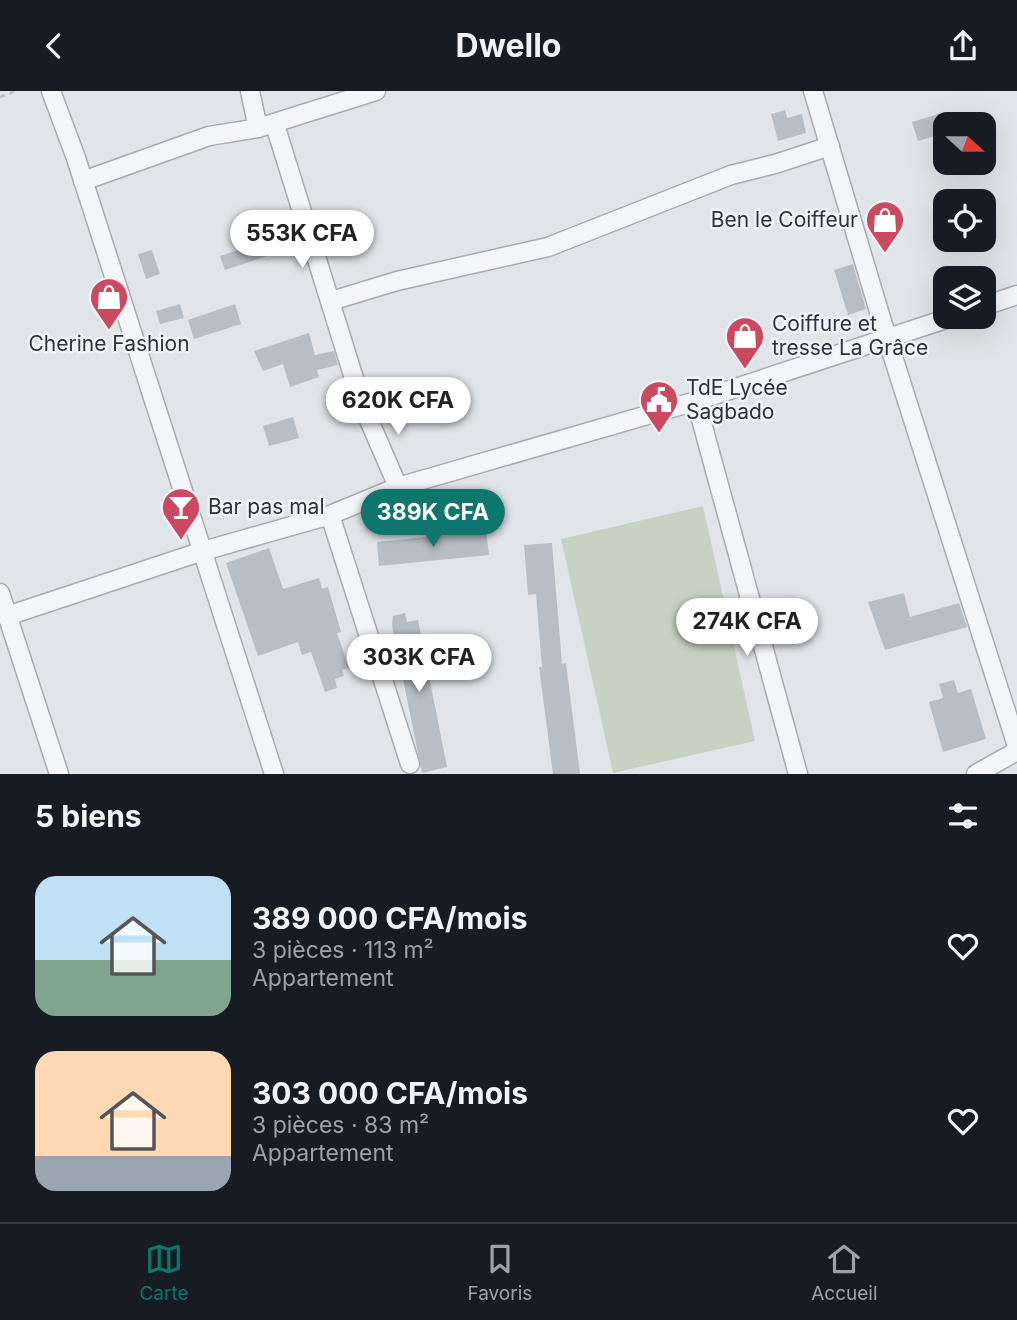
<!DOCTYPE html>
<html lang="fr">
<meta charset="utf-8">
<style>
body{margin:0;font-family:Inter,sans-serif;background:#20242c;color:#f1f3f6;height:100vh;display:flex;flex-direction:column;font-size:26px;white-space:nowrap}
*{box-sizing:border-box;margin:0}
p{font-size:23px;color:#9ea1a6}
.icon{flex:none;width:38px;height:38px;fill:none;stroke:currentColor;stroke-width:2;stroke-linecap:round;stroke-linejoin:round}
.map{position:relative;height:683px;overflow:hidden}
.panel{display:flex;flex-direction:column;background:#171b24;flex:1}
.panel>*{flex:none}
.needle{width:46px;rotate:111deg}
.buttons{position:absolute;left:933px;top:21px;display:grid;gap:14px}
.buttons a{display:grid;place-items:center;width:63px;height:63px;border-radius:14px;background:#171b24;box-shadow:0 7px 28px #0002;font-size:35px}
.price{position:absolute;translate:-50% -60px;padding:0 16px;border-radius:24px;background:#fff;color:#222;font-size:23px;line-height:46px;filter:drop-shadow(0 2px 4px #0008)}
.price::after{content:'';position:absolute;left:50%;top:42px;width:21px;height:16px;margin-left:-10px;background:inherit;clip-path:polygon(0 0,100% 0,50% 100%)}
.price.on{background:#0f766e;color:#fff}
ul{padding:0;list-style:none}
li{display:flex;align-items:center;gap:21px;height:175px;padding:0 35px}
li span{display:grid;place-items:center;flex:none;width:196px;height:140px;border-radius:21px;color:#555}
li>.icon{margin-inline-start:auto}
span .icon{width:84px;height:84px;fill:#fffc;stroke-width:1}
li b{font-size:30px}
h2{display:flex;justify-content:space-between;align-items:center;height:84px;padding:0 35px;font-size:30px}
header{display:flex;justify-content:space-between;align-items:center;height:91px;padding:0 35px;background:#171b24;font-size:32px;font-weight:700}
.tabs{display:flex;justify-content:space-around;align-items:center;height:98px;border-top:2px solid #363941;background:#171b24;font-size:19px;color:#9ea1a6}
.tabs a{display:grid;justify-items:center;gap:4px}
.tabs .on{color:#0f766e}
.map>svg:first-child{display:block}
.green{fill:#c7d3c2}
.building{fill:#b8bec6}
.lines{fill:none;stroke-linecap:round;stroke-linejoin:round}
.minor-casing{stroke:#a6acb3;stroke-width:21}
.path{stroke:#bfc3c8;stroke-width:2.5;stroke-dasharray:5 5;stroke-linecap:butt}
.minor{stroke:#f4f5f8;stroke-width:18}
.labels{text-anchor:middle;stroke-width:5;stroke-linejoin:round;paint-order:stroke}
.poi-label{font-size:21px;fill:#2a3341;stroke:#f1f3f7;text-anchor:start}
</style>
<header><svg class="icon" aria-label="back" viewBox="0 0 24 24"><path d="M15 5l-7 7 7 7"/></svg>Dwello<svg class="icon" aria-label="share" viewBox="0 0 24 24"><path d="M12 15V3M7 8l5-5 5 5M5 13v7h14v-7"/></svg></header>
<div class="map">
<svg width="1017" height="683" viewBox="0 0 1017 683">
<rect width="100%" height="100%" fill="#e1e5e9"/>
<path class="green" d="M 703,415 L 755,650 L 613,682 L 561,448 Z"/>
<g class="building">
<path d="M 785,19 L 787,27 L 802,23 L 806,42 L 778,50 L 771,23 Z"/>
<path d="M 945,21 L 945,42 L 918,50 L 912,31 Z"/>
<path d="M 265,150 L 270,164 L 225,179 L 220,165 Z"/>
<path d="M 152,159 L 160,183 L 146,188 L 138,163 Z"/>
<path d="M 853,173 L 866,218 L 848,224 L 834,179 Z"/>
<path d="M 180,213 L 184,227 L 160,233 L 156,220 Z"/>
<path d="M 235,213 L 241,233 L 194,248 L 188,229 Z"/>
<path d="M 309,242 L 315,264 L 334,260 L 338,274 L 317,279 L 319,286 L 290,296 L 283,273 L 263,280 L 254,260 Z"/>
<path d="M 293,326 L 299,347 L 269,355 L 263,335 Z"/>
<path d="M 486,440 L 489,464 L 379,475 L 377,451 Z"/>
<path d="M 552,452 L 562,573 L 566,572 L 580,683 L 553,683 L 539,576 L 542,576 L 536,503 L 528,504 L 524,454 Z"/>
<path d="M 269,457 L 283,498 L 319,487 L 322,498 L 328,496 L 341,541 L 337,542 L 349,577 L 342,579 L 344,585 L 335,588 L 337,597 L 325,601 L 311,561 L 302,564 L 298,551 L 258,565 L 226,472 Z"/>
<path d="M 904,502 L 910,526 L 959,512 L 967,536 L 885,559 L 868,511 Z"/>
<path d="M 405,522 L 407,531 L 418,529 L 447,676 L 422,682 L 392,534 L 393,525 Z"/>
<path d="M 954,589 L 958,602 L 971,598 L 986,648 L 943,661 L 929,611 L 943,607 L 939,593 Z"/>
</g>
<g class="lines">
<g class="minor-casing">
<g id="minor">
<path d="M 51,0 L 76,67 L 274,683"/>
<path d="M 250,0 L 258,37 L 376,0"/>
<path d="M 813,0 L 887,247 L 1017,655"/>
<path d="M 275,34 L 362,313 L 398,396"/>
<path d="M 83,90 L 209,45 L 258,37"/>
<path d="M 331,210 L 397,190 L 548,156 L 731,84 L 775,73 L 830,55"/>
<path d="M 984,215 L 1017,204"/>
<path d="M 696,310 L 798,683"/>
<path d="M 330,424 L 410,673"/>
<path d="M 0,502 L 59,683"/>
<path d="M 7,525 L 203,460 L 330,424 L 398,396 L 696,310 L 952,226"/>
<path d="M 976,683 L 1017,660"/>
</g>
</g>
<path class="path" d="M 0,6 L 16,0"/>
<use href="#minor" class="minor"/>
</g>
<defs>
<g id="shop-pin" transform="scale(2.0125)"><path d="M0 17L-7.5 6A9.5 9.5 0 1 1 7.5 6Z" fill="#cb4a60" stroke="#f1f3f7"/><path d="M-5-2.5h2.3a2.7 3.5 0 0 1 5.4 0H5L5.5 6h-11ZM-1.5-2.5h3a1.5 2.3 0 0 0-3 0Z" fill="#fff"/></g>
<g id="civic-pin" transform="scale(2.0125)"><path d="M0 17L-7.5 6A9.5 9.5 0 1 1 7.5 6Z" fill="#cb4a60" stroke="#f1f3f7"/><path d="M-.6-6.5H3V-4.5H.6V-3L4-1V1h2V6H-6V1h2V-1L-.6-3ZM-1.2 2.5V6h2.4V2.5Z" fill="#fff"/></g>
<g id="bar-pin" transform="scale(2.0125)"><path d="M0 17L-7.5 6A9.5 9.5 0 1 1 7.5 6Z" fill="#cb4a60" stroke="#f1f3f7"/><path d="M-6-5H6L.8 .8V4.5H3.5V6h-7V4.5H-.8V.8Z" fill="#fff"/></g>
</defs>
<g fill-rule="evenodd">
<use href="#shop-pin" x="885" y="129"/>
<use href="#shop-pin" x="109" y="206"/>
<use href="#shop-pin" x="745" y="245"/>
<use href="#civic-pin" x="659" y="309"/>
<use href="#bar-pin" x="181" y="416"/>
</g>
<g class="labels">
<g class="poi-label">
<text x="858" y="136" text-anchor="end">Ben le Coiffeur</text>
<text x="772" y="240">Coiffure et<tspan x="772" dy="24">tresse La Grâce</tspan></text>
<text x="109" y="260" text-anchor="middle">Cherine Fashion</text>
<text x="686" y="304">TdE Lycée<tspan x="686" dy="24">Sagbado</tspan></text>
<text x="208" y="423">Bar pas mal</text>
</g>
</g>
</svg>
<div class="buttons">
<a><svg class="needle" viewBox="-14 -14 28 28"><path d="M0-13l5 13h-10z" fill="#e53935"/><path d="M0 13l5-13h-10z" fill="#9ea1a6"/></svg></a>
<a><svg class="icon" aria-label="locate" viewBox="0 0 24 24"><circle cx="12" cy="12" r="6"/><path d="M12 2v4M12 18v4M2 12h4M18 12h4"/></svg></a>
<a><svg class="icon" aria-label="layers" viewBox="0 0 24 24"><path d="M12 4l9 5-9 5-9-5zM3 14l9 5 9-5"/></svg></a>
</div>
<b class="price" style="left:302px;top:179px">553K CFA</b>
<b class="price" style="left:398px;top:346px">620K CFA</b>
<b class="price on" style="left:433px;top:458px">389K CFA</b>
<b class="price" style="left:747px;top:567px">274K CFA</b>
<b class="price" style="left:419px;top:603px">303K CFA</b>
</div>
<section class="panel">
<h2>5 biens<svg class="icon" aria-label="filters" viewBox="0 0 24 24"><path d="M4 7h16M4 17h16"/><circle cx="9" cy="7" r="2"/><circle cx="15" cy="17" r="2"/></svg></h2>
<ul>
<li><span style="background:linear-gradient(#bfe0f5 60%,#7fa58c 0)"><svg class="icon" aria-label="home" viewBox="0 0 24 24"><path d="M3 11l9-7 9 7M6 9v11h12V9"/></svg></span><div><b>389 000 CFA/mois</b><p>3 pièces · 113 m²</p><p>Appartement</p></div><svg class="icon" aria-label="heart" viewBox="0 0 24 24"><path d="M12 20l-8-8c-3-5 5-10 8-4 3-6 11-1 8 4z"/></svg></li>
<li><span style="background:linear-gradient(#ffd9b3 75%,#9aa5b1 0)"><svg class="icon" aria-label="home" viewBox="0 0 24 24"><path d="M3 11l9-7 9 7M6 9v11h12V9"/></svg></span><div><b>303 000 CFA/mois</b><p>3 pièces · 83 m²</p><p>Appartement</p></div><svg class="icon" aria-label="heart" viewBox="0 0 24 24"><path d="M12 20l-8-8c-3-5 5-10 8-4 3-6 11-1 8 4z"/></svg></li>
</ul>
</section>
<nav class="tabs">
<a class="on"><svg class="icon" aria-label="map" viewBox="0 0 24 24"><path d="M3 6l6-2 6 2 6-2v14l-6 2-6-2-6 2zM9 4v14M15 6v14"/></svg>Carte</a>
<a><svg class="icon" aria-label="saved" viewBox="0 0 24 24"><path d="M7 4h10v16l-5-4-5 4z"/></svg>Favoris</a>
<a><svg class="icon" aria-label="home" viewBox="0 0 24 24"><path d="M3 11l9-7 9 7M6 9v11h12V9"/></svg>Accueil</a>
</nav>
